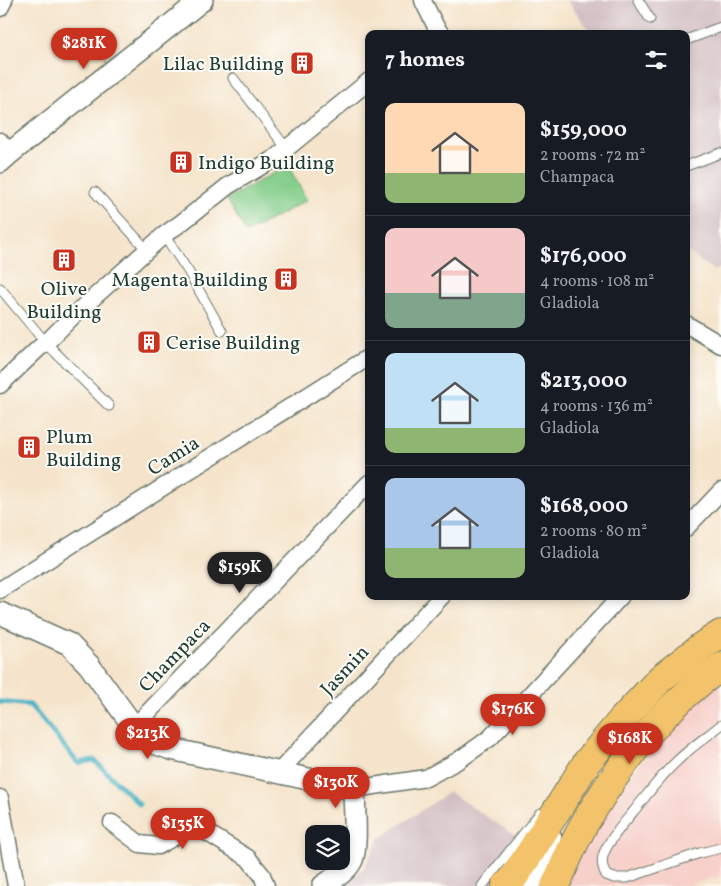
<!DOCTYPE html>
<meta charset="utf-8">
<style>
body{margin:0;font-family:Vollkorn,serif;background:#242831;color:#f1f3f6;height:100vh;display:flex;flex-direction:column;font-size:19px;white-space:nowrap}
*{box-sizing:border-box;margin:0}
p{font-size:16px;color:#9ea1a6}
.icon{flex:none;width:28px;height:28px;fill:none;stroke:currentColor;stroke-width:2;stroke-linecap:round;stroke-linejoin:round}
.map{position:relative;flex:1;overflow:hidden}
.sheet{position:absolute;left:365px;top:30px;width:325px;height:570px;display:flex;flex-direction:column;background:#171b24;border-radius:10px;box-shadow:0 2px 8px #0003}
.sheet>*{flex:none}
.buttons{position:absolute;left:305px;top:825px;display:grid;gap:10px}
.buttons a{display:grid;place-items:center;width:45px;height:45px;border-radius:10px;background:#171b24;box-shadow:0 2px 8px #0003;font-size:25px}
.price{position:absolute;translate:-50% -42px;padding:0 11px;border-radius:18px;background:#c8321e;color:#fff;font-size:16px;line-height:32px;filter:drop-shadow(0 1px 2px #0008)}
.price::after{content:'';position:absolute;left:50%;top:30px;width:15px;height:11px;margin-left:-8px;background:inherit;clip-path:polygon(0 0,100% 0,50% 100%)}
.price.current{background:#222;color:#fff}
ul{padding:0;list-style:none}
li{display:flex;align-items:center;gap:15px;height:125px;padding:0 20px}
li+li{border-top:1px solid #363941}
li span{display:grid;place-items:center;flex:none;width:140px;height:100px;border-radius:10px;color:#555}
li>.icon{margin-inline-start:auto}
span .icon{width:60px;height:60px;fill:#fffc;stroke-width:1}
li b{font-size:21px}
h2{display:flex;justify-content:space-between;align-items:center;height:60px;padding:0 20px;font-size:21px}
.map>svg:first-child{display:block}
.built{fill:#f7d0ca}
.industrial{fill:#d2bec2}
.green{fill:#84ce8b;stroke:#528660}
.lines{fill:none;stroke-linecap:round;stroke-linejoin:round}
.stream{stroke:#45b1c2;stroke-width:5}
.service-casing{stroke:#6a7769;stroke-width:11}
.minor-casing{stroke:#6a7769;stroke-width:19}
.tertiary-casing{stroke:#6a7769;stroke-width:24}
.motorway-casing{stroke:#6a7769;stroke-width:30}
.service{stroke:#fff;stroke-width:9}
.minor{stroke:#fff;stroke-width:16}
.tertiary{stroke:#fff;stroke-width:21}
.motorway{stroke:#f2c36a;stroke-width:28}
.labels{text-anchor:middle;stroke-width:4;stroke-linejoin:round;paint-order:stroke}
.poi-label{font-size:20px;fill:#1f3d34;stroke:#fdfcf7;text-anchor:start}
.street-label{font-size:20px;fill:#1f3d34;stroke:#fdfcf7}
</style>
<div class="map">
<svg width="721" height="886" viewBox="0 0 721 886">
<rect width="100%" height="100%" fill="#fdfcf7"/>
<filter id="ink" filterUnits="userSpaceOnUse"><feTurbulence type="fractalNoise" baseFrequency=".02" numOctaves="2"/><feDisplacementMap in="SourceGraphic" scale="10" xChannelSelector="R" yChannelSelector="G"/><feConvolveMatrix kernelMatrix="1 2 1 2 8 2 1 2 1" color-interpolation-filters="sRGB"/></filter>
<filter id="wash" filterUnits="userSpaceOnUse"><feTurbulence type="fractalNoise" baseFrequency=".0096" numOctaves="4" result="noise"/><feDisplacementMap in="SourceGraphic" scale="20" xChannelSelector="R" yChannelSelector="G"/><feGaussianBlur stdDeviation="1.12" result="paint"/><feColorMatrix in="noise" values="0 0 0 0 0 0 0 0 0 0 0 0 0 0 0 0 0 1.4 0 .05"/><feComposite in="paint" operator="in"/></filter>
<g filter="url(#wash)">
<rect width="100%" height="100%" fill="#f5e4cb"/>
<path class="built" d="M 721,681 L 721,875 L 686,886 L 565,886 L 587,836 L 666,728 Z"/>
<g class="industrial">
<path d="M 567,0 L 721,0 L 721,268 L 714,271 L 686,250 L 686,34 L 592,34 Z"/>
<path d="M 449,792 L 525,842 L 502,873 L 490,886 L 341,886 L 363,869 L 380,838 Z"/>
</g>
<path class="green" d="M 288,165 L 307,200 L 246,233 L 227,199 Z"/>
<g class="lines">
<path class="stream" d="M 0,702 L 30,705 L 78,763 L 94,760 L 139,804"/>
</g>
</g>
<g filter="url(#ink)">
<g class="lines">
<g class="service-casing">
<g id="service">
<path d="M 638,0 L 650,19"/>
<path d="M 686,40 L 721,27"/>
<path d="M 233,78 L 287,149"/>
<path d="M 686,166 L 721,153"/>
<path d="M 95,192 L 147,250"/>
<path d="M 164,235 L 188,271 L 222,331"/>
<path d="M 0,288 L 46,343 L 109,406"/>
<path d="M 721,725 C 706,737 690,748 676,762 C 660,777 647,795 633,812 C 624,823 607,842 603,856 C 601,863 603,869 606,875 L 614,878 L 627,878 L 700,853 L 721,848"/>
<path d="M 482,886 L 540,813"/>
</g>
</g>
<g class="minor-casing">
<g id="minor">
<path d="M 423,0 L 424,3 L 436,27 L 441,34"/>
<path d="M 0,8 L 4,0"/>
<path d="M 0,141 L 10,153"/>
<path d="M 686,324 L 721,345"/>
<path d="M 0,385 L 39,348 L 46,343 L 75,314 L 164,235 L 181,223 L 228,186 L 275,158 L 369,81"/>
<path d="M 686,528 L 721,491"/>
<path d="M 0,590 L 369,357"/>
<path d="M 134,727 L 369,483"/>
<path d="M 278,773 L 442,596"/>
<path d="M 354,789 L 426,778 L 459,760 L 490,738 L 621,596"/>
<path d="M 0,798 L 16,886"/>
<path d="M 112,823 L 140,844 L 158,846 L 174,837 L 185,826 L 198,827 L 248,858 L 262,875 L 266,886"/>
<path d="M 532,886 L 553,837"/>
</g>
</g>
<g class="tertiary-casing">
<g id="tertiary">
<path d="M 0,162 L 10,153 L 202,0"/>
<path d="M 0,613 L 69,644 L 89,665 L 134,727 L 151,742 L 171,749 L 354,789 C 354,804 358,847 352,860 C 347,871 333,879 323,886"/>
</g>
</g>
<g class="motorway-casing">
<g id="motorway">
<path d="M 506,886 L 512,880 L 533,848 L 587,762 L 621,721 L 661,678 L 702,646 L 721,634"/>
<path d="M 555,886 C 563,869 570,851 579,834 C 583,825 589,816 594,808 C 626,756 670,701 721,667"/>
</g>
</g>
<use href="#service" class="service"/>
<use href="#minor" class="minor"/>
<use href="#tertiary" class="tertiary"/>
<use href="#motorway" class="motorway"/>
</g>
</g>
<defs>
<g id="building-square" transform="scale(1.25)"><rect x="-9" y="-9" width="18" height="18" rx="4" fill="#c8321e" stroke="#fdfcf7"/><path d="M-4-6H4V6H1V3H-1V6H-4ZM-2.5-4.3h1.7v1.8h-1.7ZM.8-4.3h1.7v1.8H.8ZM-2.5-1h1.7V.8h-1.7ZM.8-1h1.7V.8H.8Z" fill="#fff"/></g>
</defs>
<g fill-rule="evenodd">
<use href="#building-square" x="302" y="63"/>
<use href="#building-square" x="181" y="162"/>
<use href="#building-square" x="64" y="260"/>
<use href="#building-square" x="286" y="279"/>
<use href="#building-square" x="149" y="342"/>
<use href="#building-square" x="29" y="447"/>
</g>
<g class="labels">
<g class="poi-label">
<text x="284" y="70" text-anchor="end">Lilac Building</text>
<text x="198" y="169">Indigo Building</text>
<text x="268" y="286" text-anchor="end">Magenta Building</text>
<text x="64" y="295" text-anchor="middle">Olive<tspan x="64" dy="23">Building</tspan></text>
<text x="166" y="349">Cerise Building</text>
<text x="46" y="443">Plum<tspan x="46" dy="23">Building</tspan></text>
</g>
<g class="street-label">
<text transform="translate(173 455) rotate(-32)" y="7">Camia</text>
<text transform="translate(174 655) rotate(-46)" y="7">Champaca</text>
<text transform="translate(344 670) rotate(-47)" y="7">Jasmin</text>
</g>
</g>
</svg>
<div class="buttons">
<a><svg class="icon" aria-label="layers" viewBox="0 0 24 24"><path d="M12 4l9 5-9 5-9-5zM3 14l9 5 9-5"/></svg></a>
</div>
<b class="price" style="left:84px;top:70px">$281K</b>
<b class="price current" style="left:240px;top:594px">$159K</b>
<b class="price" style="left:513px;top:736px">$176K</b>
<b class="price" style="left:148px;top:760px">$213K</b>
<b class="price" style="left:630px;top:765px">$168K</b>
<b class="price" style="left:336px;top:809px">$130K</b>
<b class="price" style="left:183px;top:850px">$135K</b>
<section class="sheet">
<h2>7 homes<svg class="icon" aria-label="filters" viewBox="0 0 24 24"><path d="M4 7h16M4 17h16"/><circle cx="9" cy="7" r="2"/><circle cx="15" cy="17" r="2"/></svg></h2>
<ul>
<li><span style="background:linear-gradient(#ffd9b3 70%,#8fb573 0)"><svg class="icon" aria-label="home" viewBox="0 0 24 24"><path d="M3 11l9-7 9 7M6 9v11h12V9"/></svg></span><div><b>$159,000</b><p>2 rooms · 72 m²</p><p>Champaca</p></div></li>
<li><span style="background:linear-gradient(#f6c9c9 65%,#7fa58c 0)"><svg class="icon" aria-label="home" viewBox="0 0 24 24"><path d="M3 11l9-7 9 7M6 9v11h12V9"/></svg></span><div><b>$176,000</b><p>4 rooms · 108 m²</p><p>Gladiola</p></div></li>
<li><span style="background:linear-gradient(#bfe0f5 75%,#8fb573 0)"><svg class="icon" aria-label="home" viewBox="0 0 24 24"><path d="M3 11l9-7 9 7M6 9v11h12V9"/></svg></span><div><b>$213,000</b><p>4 rooms · 136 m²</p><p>Gladiola</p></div></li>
<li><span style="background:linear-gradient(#a9c7e8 70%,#8fb573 0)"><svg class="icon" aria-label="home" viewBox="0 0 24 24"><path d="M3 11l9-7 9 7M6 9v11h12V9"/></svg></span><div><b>$168,000</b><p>2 rooms · 80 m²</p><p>Gladiola</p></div></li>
</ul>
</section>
</div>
